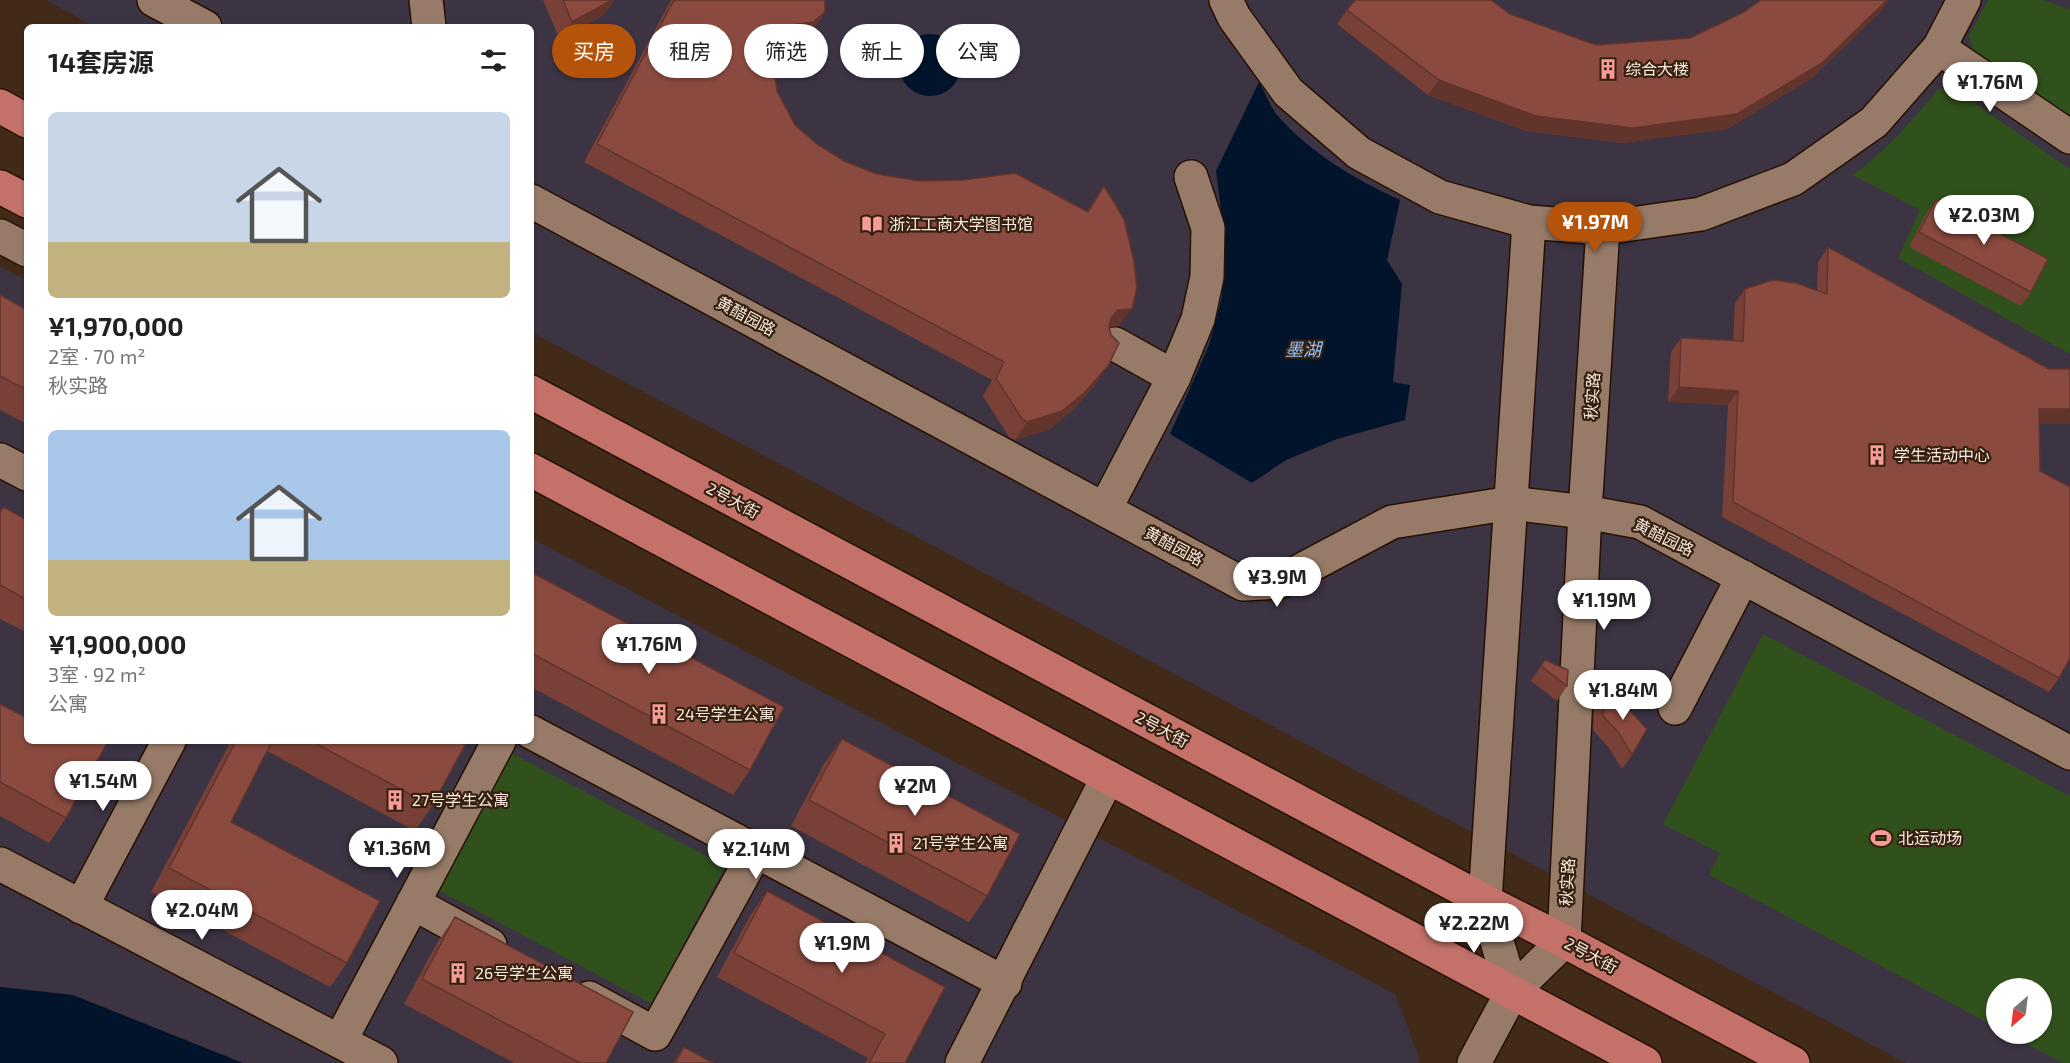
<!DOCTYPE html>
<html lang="zh">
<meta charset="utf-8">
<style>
body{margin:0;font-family:"Exo 2","Noto Sans SC",sans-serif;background:#f6f6f6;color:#222;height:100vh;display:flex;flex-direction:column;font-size:22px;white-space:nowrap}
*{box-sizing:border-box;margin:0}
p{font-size:20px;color:#767676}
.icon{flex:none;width:33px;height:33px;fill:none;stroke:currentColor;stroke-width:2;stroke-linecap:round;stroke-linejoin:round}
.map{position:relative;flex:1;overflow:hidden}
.sheet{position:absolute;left:24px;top:24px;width:510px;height:720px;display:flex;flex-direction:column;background:#fff;border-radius:9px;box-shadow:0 2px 4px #0004}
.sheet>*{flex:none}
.hud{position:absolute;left:552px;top:24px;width:570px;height:54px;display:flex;gap:12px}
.needle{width:39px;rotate:208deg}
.tools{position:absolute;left:1986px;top:978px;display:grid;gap:12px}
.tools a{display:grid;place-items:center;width:66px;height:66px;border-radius:50%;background:#fff;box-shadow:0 2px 4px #0004;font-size:30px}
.price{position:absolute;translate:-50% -51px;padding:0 14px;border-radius:21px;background:#fff;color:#222;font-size:20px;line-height:39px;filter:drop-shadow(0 2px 3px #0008)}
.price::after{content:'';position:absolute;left:50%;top:36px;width:18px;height:14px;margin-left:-9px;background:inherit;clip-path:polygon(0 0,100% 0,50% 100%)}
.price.selected{background:#b45309;color:#fff}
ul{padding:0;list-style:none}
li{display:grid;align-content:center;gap:12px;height:318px;padding:0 24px}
li span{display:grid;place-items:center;height:186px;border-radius:9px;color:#555}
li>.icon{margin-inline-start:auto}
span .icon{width:108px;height:108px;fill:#fffc;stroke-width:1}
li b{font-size:26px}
h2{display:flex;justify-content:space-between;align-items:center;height:72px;padding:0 24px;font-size:26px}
.tag{padding:0 21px;border-radius:27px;background:#fff;box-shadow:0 2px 4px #0004;font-size:21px;line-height:54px}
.tag.selected{background:#b45309;color:#fff}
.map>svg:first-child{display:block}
.education{fill:#3c3343;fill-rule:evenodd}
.green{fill:#31511c}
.water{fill:#01142b}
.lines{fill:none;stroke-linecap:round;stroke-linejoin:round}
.minor-casing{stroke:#271102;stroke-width:36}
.major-casing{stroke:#271102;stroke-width:36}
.minor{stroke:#977b68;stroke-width:33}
.major{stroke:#c37169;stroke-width:33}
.wall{fill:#784036}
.shaded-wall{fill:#61342c}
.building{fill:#8b4a3f;stroke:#61342c;stroke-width:1.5}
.labels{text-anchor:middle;stroke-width:4.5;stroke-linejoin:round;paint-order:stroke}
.poi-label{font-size:16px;fill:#fbebe0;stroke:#36200f;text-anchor:start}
.street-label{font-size:16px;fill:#fbebe0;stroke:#36200f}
.water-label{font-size:18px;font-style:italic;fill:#91c3fb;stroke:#36200f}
</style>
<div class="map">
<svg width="2070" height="1063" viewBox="0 0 2070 1063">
<rect width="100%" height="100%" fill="#412a18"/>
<g class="education">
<path d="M 46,0 L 2070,0 L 2070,1063 L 1906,1063 L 531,332 L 531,27 L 95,27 ZM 1996,988 L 2042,988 L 2042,1034 L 1996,1034 Z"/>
<path d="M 0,267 L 27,280 L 27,741 L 531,741 L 531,538 L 1395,994 L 1420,1060 L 1418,1063 L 243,1063 L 73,995 L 0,987 Z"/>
</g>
<g class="green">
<path d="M 1988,0 L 2043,0 L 2070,10 L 2070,120 L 1984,64 L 1973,49 L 1969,36 Z"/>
<path d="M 1938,89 L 1954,89 L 2070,169 L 2070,354 L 1898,258 L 1920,210 L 1853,175 C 1886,150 1912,122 1938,89 Z"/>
<path d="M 1763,634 L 2070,796 L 2070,1063 L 2063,1063 L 2008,1034 L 2042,1034 L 2042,988 L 1996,988 L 1996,1027 L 1709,875 L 1720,853 L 1663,824 Z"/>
<path d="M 511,753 L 725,866 L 652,1004 L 438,890 Z"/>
</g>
<g class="water">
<circle cx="930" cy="65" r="31"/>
<path d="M 1259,82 C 1265,92 1270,106 1277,115 C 1310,153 1355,179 1400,200 L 1387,260 L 1402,284 L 1393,382 L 1410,385 L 1405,420 L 1337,439 L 1286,460 L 1252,483 L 1170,434 L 1209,345 L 1222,297 L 1225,240 L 1216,171 Z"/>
<path d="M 0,987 L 73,995 L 243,1063 L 0,1063 Z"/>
</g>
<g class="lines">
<g class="minor-casing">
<g id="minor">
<path d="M 154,0 L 205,27"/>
<path d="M 426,0 L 429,27"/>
<path d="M 1226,0 L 1234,17 L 1288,92 L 1359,153 L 1440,197 L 1529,222 L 1603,228 L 1701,214 L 1793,179 L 1874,122 L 1939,48 L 1964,0"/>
<path d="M 1939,48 L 2070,137"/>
<path d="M 531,201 L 1243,584 L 1279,582 L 1392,522 L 1511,503 L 1585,512 L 1640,522 L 2070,753"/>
<path d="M 0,236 L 27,250"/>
<path d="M 1115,344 L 1174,377"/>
<path d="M 0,460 L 27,474"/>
<path d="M 1105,509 L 1174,377 L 1198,319 L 1207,277 L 1208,228 L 1191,177"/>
<path d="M 1675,708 L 1743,577"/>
<path d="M 531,732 L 1005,983"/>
<path d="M 0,864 L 381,1063"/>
<path d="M 413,903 L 490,945"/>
<path d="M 81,907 L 169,741"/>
<path d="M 1512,992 L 1485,901 L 1529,222"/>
<path d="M 589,998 L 655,1034 L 756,851"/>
<path d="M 340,1041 L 499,741"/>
<path d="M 962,1063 L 1108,777"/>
<path d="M 1474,1063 L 1512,992 L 1564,941 L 1585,512 L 1603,228"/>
</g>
</g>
<g class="major-casing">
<g id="major">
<path d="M 0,106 L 27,121"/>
<path d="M 0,187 L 27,201"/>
<path d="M 531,392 L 1485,901 L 1564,941 L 1793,1063"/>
<path d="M 531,470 L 1645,1063"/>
</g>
</g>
<use href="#minor" class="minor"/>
<use href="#major" class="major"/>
</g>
<g class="wall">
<path d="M 543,0 L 614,0 L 604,15 L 560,40 Z"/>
<path d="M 671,0 L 825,0 L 825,12 L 813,30 L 801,39 L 775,43 L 773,62 L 777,91 L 795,125 L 817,144 L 844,161 L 877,174 L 1087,211 L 1104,186 L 1119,326 L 1109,327 L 1096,384 L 1072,411 L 1050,429 L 1015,440 L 1009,437 L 983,396 L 992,380 L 584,162 Z"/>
<path d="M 1884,8 L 1812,78 L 1727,129 L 1623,143 L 1526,131 L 1428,95 L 1337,24 L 1347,10 L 1510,14 L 1596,45 L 1690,38 Z"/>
<path d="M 1936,200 L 2031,292 L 2021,306 L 1909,247 L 1926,214 Z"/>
<path d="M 1828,247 L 2049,369 L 2070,369 L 2070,423 L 2039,424 L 2040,471 L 2059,678 L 2049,692 L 1722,517 L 1728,405 L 1668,402 L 1671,352 L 1681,338 L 1733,341 L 1735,303 L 1745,289 L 1817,291 L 1818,262 Z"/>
<path d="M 0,295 L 27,310 L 27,424 L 0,410 Z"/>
<path d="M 3,507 L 27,520 L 27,633 L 0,619 L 0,512 Z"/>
<path d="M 531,572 L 750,770 L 733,795 L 531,687 Z"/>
<path d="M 1545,660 L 1567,686 L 1557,701 L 1531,681 Z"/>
<path d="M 1605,688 L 1632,755 L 1622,769 L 1609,748 L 1593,730 L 1594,702 Z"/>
<path d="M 0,704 L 66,818 L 49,843 L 0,816 Z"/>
<path d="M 842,739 L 987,896 L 969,922 L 791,826 L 824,764 Z"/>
<path d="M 231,741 L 458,741 L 432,806 L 415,831 L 267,751 L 231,822 L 347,963 L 330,987 L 151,892 Z"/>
<path d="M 767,891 L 945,987 L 905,1063 L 865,1063 L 868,1058 L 717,977 L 750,916 Z"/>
<path d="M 455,917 L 606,1063 L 514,1063 L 404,1004 L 437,943 Z"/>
<path d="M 684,1047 L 713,1063 L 673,1063 Z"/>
</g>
<g class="shaded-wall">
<path d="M 612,0 L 614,0 L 604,15 L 560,40 L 572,22 Z"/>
<path d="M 1887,0 L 1889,0 L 1884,8 L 1812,78 L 1727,129 L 1623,143 L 1526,131 L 1428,95 L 1439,80 L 1536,116 Z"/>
<path d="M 825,12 L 813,30 L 801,39 L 765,45 L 778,27 Z"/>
<path d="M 1132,309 L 1119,326 L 1106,328 L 1111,318 L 1118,310 Z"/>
<path d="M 1108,366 L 1096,384 L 1072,411 L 1050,429 L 1015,440 L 1027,422 Z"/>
<path d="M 1679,387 L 1738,391 L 1728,405 L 1668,402 Z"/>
<path d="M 2039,409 L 2070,409 L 2070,424 L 2029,424 Z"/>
</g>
<g class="building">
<path d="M 563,0 L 612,0 L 572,22 Z"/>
<path d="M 674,0 L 825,0 L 825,12 L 813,22 L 778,27 L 773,62 L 777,91 L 795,125 L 817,144 L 844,161 L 877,174 L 920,181 L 963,180 L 1015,173 L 1088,212 L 1104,186 L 1124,219 L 1134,261 L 1137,288 L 1132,309 L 1118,310 L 1111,318 L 1109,327 L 1111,335 L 1119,343 L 1108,366 L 1084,393 L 1062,411 L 1027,422 L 1022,419 L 996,378 L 1004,362 L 597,144 Z"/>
<path d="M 1355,0 L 1491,0 L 1510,14 L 1596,45 L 1690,38 L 1744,12 L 1761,0 L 1887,0 L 1822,63 L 1737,114 L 1633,128 L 1536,116 L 1439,80 L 1347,10 Z"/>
<path d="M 1936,200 L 2048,259 L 2031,292 L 1919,232 Z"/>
<path d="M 1828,247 L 2049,369 L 2070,369 L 2070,409 L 2039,409 L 2040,471 L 2070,487 L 2070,658 L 2059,678 L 1733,502 L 1738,391 L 1679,387 L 1681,338 L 1743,341 L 1745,289 L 1772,280 L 1796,283 L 1827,294 Z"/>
<path d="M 0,295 L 27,310 L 27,390 L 0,376 Z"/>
<path d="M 3,507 L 27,520 L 27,600 L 0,585 L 0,513 Z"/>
<path d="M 531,572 L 784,707 L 750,770 L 531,653 Z"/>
<path d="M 1545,660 L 1568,670 L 1567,686 L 1541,666 Z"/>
<path d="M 1605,688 L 1623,703 L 1647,729 L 1632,755 L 1619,733 L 1603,716 Z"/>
<path d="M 0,704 L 27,718 L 27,741 L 108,741 L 66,818 L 0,782 Z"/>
<path d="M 842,739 L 1020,834 L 987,896 L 809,800 Z"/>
<path d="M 236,741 L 272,741 L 231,822 L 380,901 L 347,963 L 169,868 Z"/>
<path d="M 311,741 L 458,741 L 465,745 L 432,806 Z"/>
<path d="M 767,891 L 945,987 L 905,1063 L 869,1063 L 885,1034 L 734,953 Z"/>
<path d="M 455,917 L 633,1012 L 606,1063 L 580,1063 L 422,979 Z"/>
<path d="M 684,1047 L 713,1063 L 675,1063 Z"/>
</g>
<defs>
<g id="building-bare" transform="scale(1.62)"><path d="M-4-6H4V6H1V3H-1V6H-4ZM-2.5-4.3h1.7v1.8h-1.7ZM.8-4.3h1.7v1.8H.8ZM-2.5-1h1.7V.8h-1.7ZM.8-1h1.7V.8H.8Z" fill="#f59b98" stroke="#36200f" stroke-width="2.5" paint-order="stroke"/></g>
<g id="library-bare" transform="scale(1.62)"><path d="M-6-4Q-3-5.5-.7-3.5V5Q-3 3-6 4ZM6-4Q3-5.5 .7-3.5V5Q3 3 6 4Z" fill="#f59b98" stroke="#36200f" stroke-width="2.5" paint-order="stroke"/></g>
<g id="stadium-bare" transform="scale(1.62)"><path d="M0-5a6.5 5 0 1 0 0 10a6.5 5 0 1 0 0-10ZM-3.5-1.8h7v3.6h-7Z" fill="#f59b98" stroke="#36200f" stroke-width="2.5" paint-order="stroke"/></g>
</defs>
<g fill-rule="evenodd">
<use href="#building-bare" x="1608" y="69"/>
<use href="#library-bare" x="872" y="224"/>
<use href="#building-bare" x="1877" y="455"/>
<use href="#building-bare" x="659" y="714"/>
<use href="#building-bare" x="395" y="800"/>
<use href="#stadium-bare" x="1881" y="838"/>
<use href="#building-bare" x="896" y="843"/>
<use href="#building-bare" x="458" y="973"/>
</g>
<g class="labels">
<g class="poi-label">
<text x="1625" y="75">综合大楼</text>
<text x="889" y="230">浙江工商大学图书馆</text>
<text x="1894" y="461">学生活动中心</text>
<text x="676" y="720">24号学生公寓</text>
<text x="412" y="806">27号学生公寓</text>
<text x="1898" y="844">北运动场</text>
<text x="913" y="849">21号学生公寓</text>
<text x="475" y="979">26号学生公寓</text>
</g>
<g class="street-label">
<text transform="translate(746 316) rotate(28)" y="6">黄醋园路</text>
<text transform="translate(1592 396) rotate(-86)" y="6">秋实路</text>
<text transform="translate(733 500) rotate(28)" y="6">2号大街</text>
<text transform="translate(1664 537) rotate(26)" y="6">黄醋园路</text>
<text transform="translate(1174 546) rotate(28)" y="6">黄醋园路</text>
<text transform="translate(1162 729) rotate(28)" y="6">2号大街</text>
<text transform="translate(1567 882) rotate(-87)" y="6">秋实路</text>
<text transform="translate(1591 955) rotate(28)" y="6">2号大街</text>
</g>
<g class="water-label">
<text x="1303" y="356">墨湖</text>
</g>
</g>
</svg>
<div class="tools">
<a><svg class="needle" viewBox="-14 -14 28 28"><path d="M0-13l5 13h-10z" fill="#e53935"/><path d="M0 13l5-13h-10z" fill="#767676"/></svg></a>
</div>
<b class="price" style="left:1990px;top:113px">¥1.76M</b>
<b class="price" style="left:1984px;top:246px">¥2.03M</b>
<b class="price selected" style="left:1595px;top:253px">¥1.97M</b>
<b class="price" style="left:1277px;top:608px">¥3.9M</b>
<b class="price" style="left:1604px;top:631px">¥1.19M</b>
<b class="price" style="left:649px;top:675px">¥1.76M</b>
<b class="price" style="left:1623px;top:721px">¥1.84M</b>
<b class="price" style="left:103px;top:812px">¥1.54M</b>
<b class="price" style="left:915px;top:817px">¥2M</b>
<b class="price" style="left:397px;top:879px">¥1.36M</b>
<b class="price" style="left:756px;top:880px">¥2.14M</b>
<b class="price" style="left:202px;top:941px">¥2.04M</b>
<b class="price" style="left:1474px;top:954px">¥2.22M</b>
<b class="price" style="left:842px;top:974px">¥1.9M</b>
<div class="hud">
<a class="tag selected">买房</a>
<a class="tag">租房</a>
<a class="tag">筛选</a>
<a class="tag">新上</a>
<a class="tag">公寓</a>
</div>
<section class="sheet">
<h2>14套房源<svg class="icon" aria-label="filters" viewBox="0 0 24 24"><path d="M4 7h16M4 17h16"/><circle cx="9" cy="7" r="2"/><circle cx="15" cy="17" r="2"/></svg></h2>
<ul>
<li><span style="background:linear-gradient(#c9d6e8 70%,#c2b280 0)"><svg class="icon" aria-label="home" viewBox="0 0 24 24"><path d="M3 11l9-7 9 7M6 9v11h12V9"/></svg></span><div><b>¥1,970,000</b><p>2室 · 70 m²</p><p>秋实路</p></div></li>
<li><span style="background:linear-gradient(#a9c7e8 70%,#c2b280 0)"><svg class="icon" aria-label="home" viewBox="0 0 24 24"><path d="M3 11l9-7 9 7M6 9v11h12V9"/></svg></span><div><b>¥1,900,000</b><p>3室 · 92 m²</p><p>公寓</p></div></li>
</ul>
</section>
</div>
